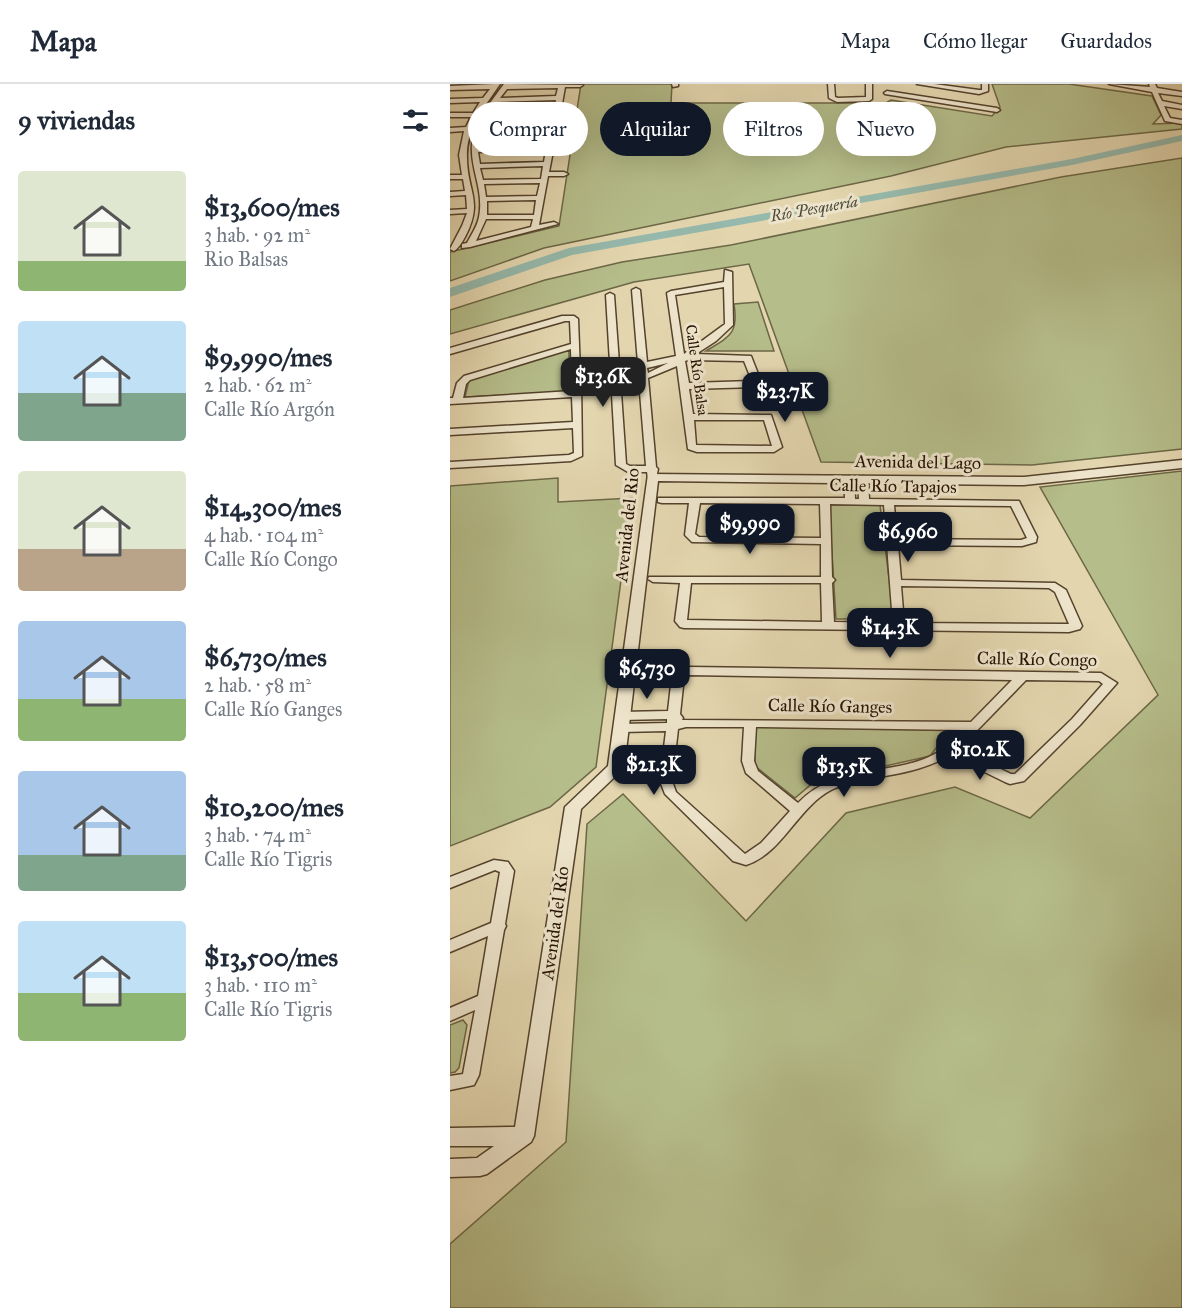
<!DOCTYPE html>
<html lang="es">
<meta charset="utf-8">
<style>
body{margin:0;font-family:"IM FELL Great Primer",serif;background:#f2f2f3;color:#1f2937;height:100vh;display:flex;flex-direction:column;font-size:22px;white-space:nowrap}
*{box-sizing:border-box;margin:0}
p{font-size:20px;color:#747a83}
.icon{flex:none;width:33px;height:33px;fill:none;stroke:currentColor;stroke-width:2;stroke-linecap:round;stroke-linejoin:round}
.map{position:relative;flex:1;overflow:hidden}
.details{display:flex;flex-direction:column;background:#fff;width:450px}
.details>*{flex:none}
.banner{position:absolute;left:18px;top:18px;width:570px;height:54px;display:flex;gap:12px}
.price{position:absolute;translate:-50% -51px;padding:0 14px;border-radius:12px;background:#111827;color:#fff;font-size:20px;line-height:39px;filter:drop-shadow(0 2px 3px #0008)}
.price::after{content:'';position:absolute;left:50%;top:36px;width:18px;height:14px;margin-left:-9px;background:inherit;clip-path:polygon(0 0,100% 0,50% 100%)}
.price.active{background:#222;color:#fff}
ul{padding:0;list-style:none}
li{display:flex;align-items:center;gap:18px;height:150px;padding:0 18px}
li span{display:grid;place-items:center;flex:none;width:168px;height:120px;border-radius:6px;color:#555}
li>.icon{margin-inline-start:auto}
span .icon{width:72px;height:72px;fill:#fffc;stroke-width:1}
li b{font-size:26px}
h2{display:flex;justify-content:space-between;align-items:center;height:72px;padding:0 18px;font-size:26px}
.tag{padding:0 21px;border-radius:27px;background:#fff;box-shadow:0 6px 24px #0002;font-size:21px;line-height:54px}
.tag.active{background:#111827;color:#fff}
header{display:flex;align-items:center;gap:36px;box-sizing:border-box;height:84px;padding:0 30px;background:#fff;border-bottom:2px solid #e0e1e3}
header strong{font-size:28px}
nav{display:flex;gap:33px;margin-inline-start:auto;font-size:21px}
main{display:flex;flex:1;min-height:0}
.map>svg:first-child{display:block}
.green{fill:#b5bd8a;stroke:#6c6746;stroke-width:1.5}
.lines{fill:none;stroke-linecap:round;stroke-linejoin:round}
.river{fill:#95b9ac;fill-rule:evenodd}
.minor-casing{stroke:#54422c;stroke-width:3}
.tertiary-casing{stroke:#54422c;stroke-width:3}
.minor{fill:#ede4cb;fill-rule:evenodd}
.tertiary{fill:#ede4cb;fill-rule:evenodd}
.labels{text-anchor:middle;stroke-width:6;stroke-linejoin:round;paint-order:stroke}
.far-street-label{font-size:15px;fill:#241101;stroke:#ede4cb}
.far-water-label{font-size:16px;font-style:italic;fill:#4c4c3d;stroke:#ede4cb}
.street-label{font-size:18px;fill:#241101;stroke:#ede4cb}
</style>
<header>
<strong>Mapa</strong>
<nav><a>Mapa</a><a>Cómo llegar</a><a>Guardados</a></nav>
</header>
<main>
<section class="details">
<h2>9 viviendas<svg class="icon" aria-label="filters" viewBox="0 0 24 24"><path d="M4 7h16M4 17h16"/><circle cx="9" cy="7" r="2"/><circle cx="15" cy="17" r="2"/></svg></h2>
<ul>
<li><span style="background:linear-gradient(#dfe7d0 75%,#8fb573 0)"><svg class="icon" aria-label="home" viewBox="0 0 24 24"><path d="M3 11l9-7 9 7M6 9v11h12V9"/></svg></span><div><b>$13,600/mes</b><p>3 hab. · 92 m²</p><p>Rio Balsas</p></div></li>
<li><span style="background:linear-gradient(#bfe0f5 60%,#7fa58c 0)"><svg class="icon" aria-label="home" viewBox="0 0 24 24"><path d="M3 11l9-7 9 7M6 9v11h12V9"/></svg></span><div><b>$9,990/mes</b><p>2 hab. · 62 m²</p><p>Calle Río Argón</p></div></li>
<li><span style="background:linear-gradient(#dfe7d0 65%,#b9a48a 0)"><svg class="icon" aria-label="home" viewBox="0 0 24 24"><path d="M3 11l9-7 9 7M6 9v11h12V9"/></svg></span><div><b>$14,300/mes</b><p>4 hab. · 104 m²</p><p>Calle Río Congo</p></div></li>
<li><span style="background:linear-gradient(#a9c7e8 65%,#8fb573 0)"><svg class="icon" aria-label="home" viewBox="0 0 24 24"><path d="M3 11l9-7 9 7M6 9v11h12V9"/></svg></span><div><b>$6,730/mes</b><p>2 hab. · 58 m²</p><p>Calle Río Ganges</p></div></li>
<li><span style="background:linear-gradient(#a9c7e8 70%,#7fa58c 0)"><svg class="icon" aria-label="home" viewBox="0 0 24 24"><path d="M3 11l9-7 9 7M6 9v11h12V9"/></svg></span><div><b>$10,200/mes</b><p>3 hab. · 74 m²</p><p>Calle Río Tigris</p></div></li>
<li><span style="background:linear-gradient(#bfe0f5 60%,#8fb573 0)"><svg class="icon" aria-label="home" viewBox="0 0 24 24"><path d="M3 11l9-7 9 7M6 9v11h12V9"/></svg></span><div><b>$13,500/mes</b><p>3 hab. · 110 m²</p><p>Calle Río Tigris</p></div></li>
</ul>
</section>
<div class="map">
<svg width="732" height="1224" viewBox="0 0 732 1224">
<rect width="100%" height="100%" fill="#e3d6af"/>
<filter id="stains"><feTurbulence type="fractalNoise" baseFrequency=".00333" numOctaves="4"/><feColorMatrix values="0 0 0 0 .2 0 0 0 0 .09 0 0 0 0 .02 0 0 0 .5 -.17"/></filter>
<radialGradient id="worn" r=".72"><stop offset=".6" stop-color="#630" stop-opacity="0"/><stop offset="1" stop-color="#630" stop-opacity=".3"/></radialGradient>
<g class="green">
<path d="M 131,0 L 222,0 L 221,19 L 436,19 L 441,16 L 542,32 L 550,23 L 542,0 L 619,0 L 702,12 L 711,31 L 703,40 L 732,39 L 732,45 L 556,63 L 441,92 L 94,164 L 0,197 L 0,168 L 109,142 Z"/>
<path d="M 102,15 L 105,17 L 96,60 L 91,62 L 28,62 L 31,44 L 46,18 Z"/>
<path d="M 732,74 L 732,365 L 582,381 L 371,378 L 299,180 L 184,198 L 0,250 L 0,226 L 95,196 L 172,178 L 281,161 L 611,93 Z"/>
<path d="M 308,218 L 324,267 L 256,267 C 279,253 289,250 284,220 Z"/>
<path d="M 119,264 L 119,308 L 15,313 L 19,296 Z"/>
<path d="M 732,387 L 732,1224 L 0,1224 L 0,1160 L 116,1058 L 137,740 L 173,710 L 296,837 L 396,729 L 505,703 L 580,734 L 708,611 L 590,403 Z"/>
<path d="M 108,394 L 108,418 L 182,414 L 146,683 L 100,723 L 0,762 L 0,402 Z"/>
<path d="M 379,421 L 430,421 L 444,535 L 386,535 Z"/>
<path d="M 305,643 L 501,645 L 480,672 L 364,698 L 345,714 L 305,682 Z"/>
<path d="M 13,936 L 17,941 L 9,984 L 5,988 L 0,989 L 0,941 Z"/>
</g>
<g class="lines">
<path class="river" d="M 732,51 L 732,57 L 622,81 L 122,171 L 0,213 L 0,204 L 119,164 L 622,75 Z"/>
<g class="minor-casing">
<g id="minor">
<path d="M 44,0 L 50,0 L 30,29 L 32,30 L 54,0 L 133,1 L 130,3 L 115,3 L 108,42 L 121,41 L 124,43 L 107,46 L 99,88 L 114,88 L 118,90 L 114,92 L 98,92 L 89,141 L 104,138 L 108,140 L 20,163 L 12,164 L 12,160 L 17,159 C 21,151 27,143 29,133 C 36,97 9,74 30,33 L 27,33 C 21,46 16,59 17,74 C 17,108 34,117 15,153 C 12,158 9,164 4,167 L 0,165 L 12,142 L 17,129 L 0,130 L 0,126 L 17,125 L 16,111 L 0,112 L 0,108 L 15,107 L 13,95 L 0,95 L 0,91 L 12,91 L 9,71 L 14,47 L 0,48 L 0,44 L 16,43 L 21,33 L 0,33 L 0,29 L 23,29 L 30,18 L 0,19 L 0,15 L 33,14 L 40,5 L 0,6 L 0,2 ZM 108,4 L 106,12 L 50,14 L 57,5 ZM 106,16 L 97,62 L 28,64 L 33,40 L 46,18 ZM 96,66 L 94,78 L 30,80 L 28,68 ZM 93,82 L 91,95 L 33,96 L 30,84 ZM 90,99 L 87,112 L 36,113 L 34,100 ZM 86,116 L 84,131 L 37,131 L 37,117 ZM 36,135 L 83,135 L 81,143 L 26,157 Z"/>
<path d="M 222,0 L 228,0 L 228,2 L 223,3 Z"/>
<path d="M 378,0 L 384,0 L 385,13 L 388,14 L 416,13 L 416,0 L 422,0 L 422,15 L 419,17 L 387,18 L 379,14 Z"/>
<path d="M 467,0 L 484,0 L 529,6 L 532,6 L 532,0 L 538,0 L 538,7 L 529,10 Z"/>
<path d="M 659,0 L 700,3 L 699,0 L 705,0 L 707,4 L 732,8 L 732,12 L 708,9 L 712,17 L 732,21 L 732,25 L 714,22 L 720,34 L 732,36 L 732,40 L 715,37 L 702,8 Z"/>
<path d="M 437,7 L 547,24 L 550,26 L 547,28 L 435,10 L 434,9 Z"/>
<path d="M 275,186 L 282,188 L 283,241 L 266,257 L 246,270 L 301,272 L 312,300 L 307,303 L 239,305 L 243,330 L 321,331 L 332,363 L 324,368 L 247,368 L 238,365 L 227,282 L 198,294 L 206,383 L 208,385 L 206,394 L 198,394 L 197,388 L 178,388 L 166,381 L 161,293 L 131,294 L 132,372 L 121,377 L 0,384 L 0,378 L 119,371 L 124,369 L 123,344 L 0,351 L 0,345 L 123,338 L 122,313 L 0,320 L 0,314 L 3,314 L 7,299 L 14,292 L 121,260 L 120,237 L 115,237 L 0,270 L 0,264 L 112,232 L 124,232 L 128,235 L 130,288 L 160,287 L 160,285 L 136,285 L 132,282 L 136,279 L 160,279 L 156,211 L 160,209 L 164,211 L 169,279 L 188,279 L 182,206 L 186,204 L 190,206 L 197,278 L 226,272 L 217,209 L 221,207 L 274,198 ZM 274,203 L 275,240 L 234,270 L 225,211 ZM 121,265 L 122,307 L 13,314 L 16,300 L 20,296 ZM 238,276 L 294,277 L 302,297 L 239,299 L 235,277 ZM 218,279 L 198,289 L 197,284 ZM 169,285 L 188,285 L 189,290 L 170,288 ZM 170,294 L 189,296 L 196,382 L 180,382 L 176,380 ZM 244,336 L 314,336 L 322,362 L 246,361 Z"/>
<path d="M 399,392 L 404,395 L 405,415 L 409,415 L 408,395 L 413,392 L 418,395 L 419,415 L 569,417 L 587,453 L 586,458 L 572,462 L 448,461 L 451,496 L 605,499 L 616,506 L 632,542 L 630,545 L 619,548 L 234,544 L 230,543 L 225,537 L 230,499 L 203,498 L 198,495 L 199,493 L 371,493 L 371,460 L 242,458 L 235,451 L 239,419 L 212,419 L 208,418 L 208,414 L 395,414 L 394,395 ZM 250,419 L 370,420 L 371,454 L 249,453 L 245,450 ZM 380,420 L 434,421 L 443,539 L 384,538 L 382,499 L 385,496 L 382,493 ZM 444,421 L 561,422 L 577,454 L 571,456 L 447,455 ZM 241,499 L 371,499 L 372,538 L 237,536 ZM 451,502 L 599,504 L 605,508 L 619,540 L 454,539 Z"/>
<path d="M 239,583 L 651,589 L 667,599 L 630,641 L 574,697 L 560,700 L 555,698 L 500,671 C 480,683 458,688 435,692 C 417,696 397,698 381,706 C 347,724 333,769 296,781 L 283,777 L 215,710 L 210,697 L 216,647 L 171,648 L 165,644 L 171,640 L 217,639 L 217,635 L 172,636 L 166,632 L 172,628 L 218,627 L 222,592 L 227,586 ZM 239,591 L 562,596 L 521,638 L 232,636 L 233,634 L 230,630 L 234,593 ZM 576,596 L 649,597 L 653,600 L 622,635 L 565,690 L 561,690 L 509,665 ZM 236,643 L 294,643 L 292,677 L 296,689 L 340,727 L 311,759 L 295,770 L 226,708 L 222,697 L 228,645 ZM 306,643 L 512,646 C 507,652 502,658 496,663 C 452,696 390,675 348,719 L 308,687 L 304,677 Z"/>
<path d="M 44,776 L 58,778 L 64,787 L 55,840 L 56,842 L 54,846 L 29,991 L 24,1001 L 0,1006 L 0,992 L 13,990 L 25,926 L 0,937 L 0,924 L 28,912 L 38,852 L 0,868 L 0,856 L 41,839 L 50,788 L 45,786 L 0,804 L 0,793 Z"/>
</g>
</g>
<g class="tertiary-casing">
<path id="tertiary" d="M 732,376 L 732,384 L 574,401 L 208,397 L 174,684 L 131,725 L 84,1052 L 81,1058 L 37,1090 L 30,1092 L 0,1093 L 0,1075 L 27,1074 L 44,1062 L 0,1062 L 0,1044 L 65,1043 L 115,723 L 158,682 L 198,390 L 574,393 Z"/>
</g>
<use href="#minor" class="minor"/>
<use href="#tertiary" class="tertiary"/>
</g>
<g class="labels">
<g class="far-street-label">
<text transform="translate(247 286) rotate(82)" y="5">Calle Río Balsa</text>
</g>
<g class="far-water-label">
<text transform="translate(364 124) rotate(-10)" y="6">Río Pesquería</text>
</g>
<g class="street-label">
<text transform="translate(468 378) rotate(1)" y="6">Avenida del Lago</text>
<text transform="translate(443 402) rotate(1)" y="6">Calle Río Tapajos</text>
<text transform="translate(177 441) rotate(-84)" y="6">Avenida del Rio</text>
<text transform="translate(587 575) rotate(1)" y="6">Calle Río Congo</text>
<text transform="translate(380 622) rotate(1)" y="6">Calle Río Ganges</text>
<text transform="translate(105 839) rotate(-82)" y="6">Avenida del Río</text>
</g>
</g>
<rect width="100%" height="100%" filter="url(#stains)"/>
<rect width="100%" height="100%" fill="url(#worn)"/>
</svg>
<b class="price active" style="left:153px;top:324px">$13.6K</b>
<b class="price" style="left:335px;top:339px">$23.7K</b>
<b class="price" style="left:300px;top:471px">$9,990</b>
<b class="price" style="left:458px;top:479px">$6,960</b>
<b class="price" style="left:440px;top:575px">$14.3K</b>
<b class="price" style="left:197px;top:616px">$6,730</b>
<b class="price" style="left:530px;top:697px">$10.2K</b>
<b class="price" style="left:204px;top:712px">$21.3K</b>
<b class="price" style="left:394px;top:714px">$13.5K</b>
<div class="banner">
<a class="tag">Comprar</a>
<a class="tag active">Alquilar</a>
<a class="tag">Filtros</a>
<a class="tag">Nuevo</a>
</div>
</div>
</main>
